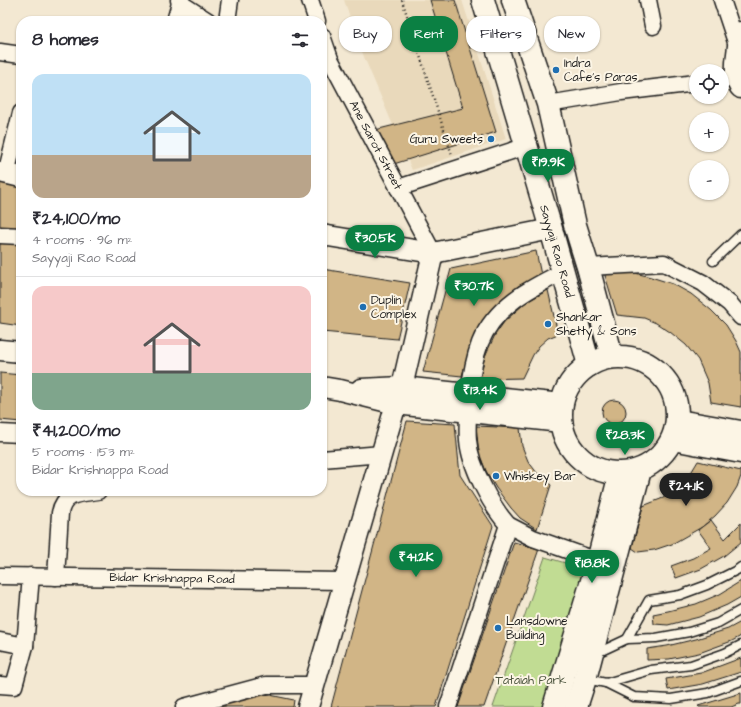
<!DOCTYPE html>
<meta charset="utf-8">
<style>
body{margin:0;font-family:"Architects Daughter",sans-serif;background:#f7f7f7;color:#2b2b33;height:100vh;display:flex;flex-direction:column;font-size:15px;white-space:nowrap}
*{box-sizing:border-box;margin:0}
p{font-size:13px;color:#7c7c81}
.icon{flex:none;width:22px;height:22px;fill:none;stroke:currentColor;stroke-width:2;stroke-linecap:round;stroke-linejoin:round}
.map{position:relative;flex:1;overflow:hidden}
.sheet{position:absolute;left:16px;top:16px;width:311px;height:480px;display:flex;flex-direction:column;background:#fff;border-radius:16px;box-shadow:0 1px 3px #0004}
.sheet>*{flex:none}
.top-card{position:absolute;left:339px;top:16px;width:342px;height:36px;display:flex;gap:8px}
.buttons{position:absolute;left:689px;top:64px;display:grid;gap:8px}
.buttons a{display:grid;place-items:center;width:40px;height:40px;border-radius:50%;background:#fff;box-shadow:0 1px 3px #0004;font-size:20px}
.price{position:absolute;translate:-50% -34px;padding:0 9px;border-radius:14px;background:#0b8043;color:#fff;font-size:13px;line-height:26px;filter:drop-shadow(0 1px 2px #0008)}
.price::after{content:'';position:absolute;left:50%;top:24px;width:12px;height:9px;margin-left:-6px;background:inherit;clip-path:polygon(0 0,100% 0,50% 100%)}
.price.selected{background:#222;color:#fff}
ul{padding:0;list-style:none}
li{display:grid;align-content:center;gap:8px;height:212px;padding:0 16px}
li+li{border-top:1px solid #e1e1e2}
li span{display:grid;place-items:center;height:124px;border-radius:12px;color:#555}
li>.icon{margin-inline-start:auto}
span .icon{width:72px;height:72px;fill:#fffc;stroke-width:1}
li b{font-size:17px}
h2{display:flex;justify-content:space-between;align-items:center;height:48px;padding:0 16px;font-size:17px}
.tag{padding:0 14px;border-radius:16px;background:#fff;box-shadow:0 1px 3px #0004;font-size:14px;line-height:36px}
.tag.selected{background:#0b8043;color:#fff}
.map>svg:first-child{display:block}
.built{fill:#e9d9bb}
.green{fill:#c1dc93;stroke:#6e7c58}
.building{fill:#d1b586;stroke:#1c1c1c}
.lines{fill:none;stroke-linecap:round;stroke-linejoin:round}
.service-casing{stroke:#1c1c1c;stroke-width:11}
.minor-casing{stroke:#1c1c1c;stroke-width:19}
.tertiary-casing{stroke:#1c1c1c;stroke-width:23}
.secondary-casing{stroke:#1c1c1c;stroke-width:25}
.path{stroke:#1c1c1c;stroke-width:2.5;stroke-dasharray:1 3;stroke-linecap:butt}
.service{stroke:#fcf5e5;stroke-width:8}
.minor{stroke:#fcf5e5;stroke-width:16}
.tertiary{stroke:#fcf5e5;stroke-width:20}
.secondary{stroke:#fcf5e5;stroke-width:22}
.poi-dot{fill:#1f6fb2;stroke:#fcf5e5;stroke-width:1.5}
.labels{text-anchor:middle;stroke-width:4;stroke-linejoin:round;paint-order:stroke}
.poi-label{font-size:12px;fill:#1c1c1c;stroke:#fcf5e5;text-anchor:start}
.street-label{font-size:12px;fill:#1c1c1c;stroke:#fcf5e5}
.park-label{font-size:12px;fill:#4e5640;stroke:#fcf5e5}
</style>
<div class="map">
<svg width="741" height="707" viewBox="0 0 741 707">
<rect width="100%" height="100%" fill="#f3e8d2"/>
<filter id="ink" filterUnits="userSpaceOnUse"><feTurbulence type="fractalNoise" baseFrequency=".025" numOctaves="2"/><feDisplacementMap in="SourceGraphic" scale="8" xChannelSelector="R" yChannelSelector="G"/><feConvolveMatrix kernelMatrix="1 2 1 2 8 2 1 2 1" color-interpolation-filters="sRGB"/></filter>
<g filter="url(#ink)">
<path class="built" d="M 344,0 L 462,0 L 506,139 L 412,170 L 364,57 Z"/>
<path class="green" d="M 545,557 L 589,570 L 551,707 L 493,707 Z"/>
<g class="building">
<path d="M 430,0 L 455,0 L 496,132 L 381,168 L 375,130 L 463,108 Z"/>
<path d="M 0,175 L 21,180 L 21,229 L 0,231 Z"/>
<path d="M 0,241 L 21,241 L 21,326 L 0,323 Z"/>
<path d="M 536,251 L 541,275 L 518,286 L 499,303 L 481,325 L 470,347 L 462,376 L 423,372 L 451,269 Z"/>
<path d="M 322,269 L 410,283 L 397,339 L 322,332 Z"/>
<path d="M 604,272 L 635,273 L 651,277 L 673,284 L 691,294 L 711,310 L 726,325 L 736,341 L 741,352 L 741,407 L 711,402 L 708,383 L 698,360 L 686,345 L 670,332 L 656,323 L 644,318 L 617,315 Z"/>
<path d="M 548,290 L 558,334 L 548,338 L 539,346 L 533,355 L 522,378 L 479,379 L 485,356 L 495,335 L 504,322 L 525,303 Z"/>
<path d="M 0,373 L 21,375 L 21,422 L 0,420 Z"/>
<circle cx="614" cy="412" r="12"/>
<path d="M 407,421 L 455,424 L 460,475 L 493,526 L 436,707 L 331,707 Z"/>
<path d="M 476,426 L 520,428 L 522,446 L 528,461 L 537,473 L 551,485 L 537,529 L 520,518 L 511,508 L 496,488 L 486,471 L 479,454 Z"/>
<path d="M 698,461 L 741,471 L 741,476 L 737,487 L 727,503 L 715,516 L 702,527 L 672,544 L 654,550 L 638,552 L 632,548 L 643,506 L 663,498 L 674,491 L 692,471 Z"/>
<path d="M 711,520 L 725,539 L 741,523 L 741,542 L 724,556 L 701,569 L 676,578 L 671,566 L 693,558 L 711,548 L 698,530 Z"/>
<path d="M 514,542 L 539,549 L 484,707 L 458,707 Z"/>
<path d="M 741,581 L 741,597 L 727,605 L 699,617 L 668,625 L 654,624 L 653,614 L 668,611 L 696,604 L 720,594 Z"/>
<path d="M 741,622 L 741,636 L 732,641 L 699,653 L 669,659 L 647,660 L 647,649 L 667,646 L 696,639 L 728,629 Z"/>
<path d="M 741,658 L 741,672 L 703,684 L 668,690 L 666,679 L 701,673 Z"/>
<path d="M 260,693 L 294,700 L 293,707 L 214,707 Z"/>
<path d="M 741,693 L 741,704 L 739,704 L 731,707 L 699,707 L 698,706 Z"/>
</g>
<g class="lines">
<g class="service-casing">
<g id="service">
<path d="M 713,261 L 741,234"/>
<path d="M 627,639 L 649,600 L 680,595 L 707,585 L 737,570 L 741,567"/>
<path d="M 595,654 L 627,639 L 656,638 L 689,632 L 718,623 L 741,610"/>
<path d="M 586,679 L 606,683 L 651,670 L 691,665 L 725,653 L 741,645"/>
<path d="M 606,683 L 634,697 L 671,699 L 708,693 L 741,681"/>
</g>
</g>
<g class="minor-casing">
<g id="minor">
<path d="M 179,0 L 180,3 L 208,21"/>
<path d="M 310,0 L 317,21"/>
<path d="M 648,0 L 653,26"/>
<path d="M 722,0 L 737,45"/>
<path d="M 175,21 L 181,0"/>
<path d="M 227,21 L 230,0"/>
<path d="M 322,36 L 330,59 L 433,253"/>
<path d="M 0,52 L 21,55"/>
<path d="M 722,80 L 736,78"/>
<path d="M 548,104 L 621,92 L 696,83"/>
<path d="M 6,174 L 21,113"/>
<path d="M 398,188 L 527,146"/>
<path d="M 0,235 L 21,236"/>
<path d="M 588,267 L 664,263 L 703,283 L 730,304 L 741,317"/>
<path d="M 469,394 C 471,377 474,359 480,343 C 495,306 530,288 563,272"/>
<path d="M 0,433 L 21,434"/>
<path d="M 322,459 L 382,454"/>
<path d="M 508,525 L 533,538 L 598,561"/>
<path d="M 0,576 L 343,581"/>
<path d="M 56,577 L 60,513 C 64,492 80,494 98,491"/>
<path d="M 0,641 L 25,646"/>
<path d="M 0,685 L 14,686 L 25,646 L 31,576"/>
<path d="M 184,707 L 266,685 L 314,685"/>
<path d="M 448,707 L 508,525 C 491,506 470,466 468,440 C 467,430 468,421 468,412"/>
</g>
</g>
<g class="tertiary-casing">
<g id="tertiary">
<path d="M 741,32 C 738,44 731,79 741,88"/>
<path d="M 0,172 L 21,177"/>
<path d="M 322,235 L 433,253 L 551,229"/>
<path d="M 0,350 L 21,352"/>
<path d="M 322,387 L 340,390 L 396,404 L 561,422"/>
<path d="M 402,387 L 433,253"/>
<path d="M 361,389 L 402,387 L 562,404"/>
<path d="M 308,707 L 396,404"/>
</g>
</g>
<g class="secondary-casing">
<g id="secondary">
<path d="M 483,0 L 551,229 L 589,365"/>
<path d="M 513,0 L 548,104 L 575,225 L 588,267 L 612,357"/>
<circle cx="619" cy="415" r="58"/>
<path d="M 678,421 L 741,432"/>
<path d="M 673,439 L 741,452"/>
<path d="M 554,707 L 598,561 L 620,474"/>
<path d="M 576,707 L 585,679 L 640,470"/>
</g>
</g>
<path class="path" d="M 402,0 L 452,155"/>
<use href="#service" class="service"/>
<use href="#minor" class="minor"/>
<use href="#tertiary" class="tertiary"/>
<use href="#secondary" class="secondary"/>
</g>
</g>
<g class="poi-dot">
<circle cx="556" cy="70" r="4"/>
<circle cx="491" cy="139" r="4"/>
<circle cx="363" cy="307" r="4"/>
<circle cx="548" cy="324" r="4"/>
<circle cx="496" cy="476" r="4"/>
<circle cx="498" cy="628" r="4"/>
</g>
<g class="labels">
<g class="poi-label">
<text x="564" y="67">Indra<tspan x="564" dy="14">Cafe's Paras</tspan></text>
<text x="483" y="143" text-anchor="end">Guru Sweets</text>
<text x="371" y="304">Duplin<tspan x="371" dy="14">Complex</tspan></text>
<text x="556" y="321">Shankar<tspan x="556" dy="14">Shetty &amp; Sons</tspan></text>
<text x="504" y="480">Whiskey Bar</text>
<text x="506" y="625">Lansdowne<tspan x="506" dy="14">Building</tspan></text>
</g>
<g class="street-label">
<text transform="translate(376 145) rotate(62)" y="4">Ane Sarot Street</text>
<text transform="translate(557 251) rotate(74)" y="4">Sayyaji Rao Road</text>
<text transform="translate(172 578) rotate(1)" y="4">Bidar Krishnappa Road</text>
</g>
<g class="park-label">
<text x="531" y="684">Tataiah Park</text>
</g>
</g>
</svg>
<div class="buttons">
<a><svg class="icon" aria-label="locate" viewBox="0 0 24 24"><circle cx="12" cy="12" r="6"/><path d="M12 2v4M12 18v4M2 12h4M18 12h4"/></svg></a>
<a>+</a>
<a>−</a>
</div>
<b class="price" style="left:548px;top:183px">₹19.9K</b>
<b class="price" style="left:375px;top:259px">₹30.5K</b>
<b class="price" style="left:474px;top:307px">₹30.7K</b>
<b class="price" style="left:480px;top:411px">₹13.4K</b>
<b class="price" style="left:625px;top:456px">₹28.3K</b>
<b class="price selected" style="left:686px;top:507px">₹24.1K</b>
<b class="price" style="left:416px;top:578px">₹41.2K</b>
<b class="price" style="left:592px;top:584px">₹18.8K</b>
<div class="top-card">
<a class="tag">Buy</a>
<a class="tag selected">Rent</a>
<a class="tag">Filters</a>
<a class="tag">New</a>
</div>
<section class="sheet">
<h2>8 homes<svg class="icon" aria-label="filters" viewBox="0 0 24 24"><path d="M4 7h16M4 17h16"/><circle cx="9" cy="7" r="2"/><circle cx="15" cy="17" r="2"/></svg></h2>
<ul>
<li><span style="background:linear-gradient(#bfe0f5 65%,#b9a48a 0)"><svg class="icon" aria-label="home" viewBox="0 0 24 24"><path d="M3 11l9-7 9 7M6 9v11h12V9"/></svg></span><div><b>₹24,100/mo</b><p>4 rooms · 96 m²</p><p>Sayyaji Rao Road</p></div></li>
<li><span style="background:linear-gradient(#f6c9c9 70%,#7fa58c 0)"><svg class="icon" aria-label="home" viewBox="0 0 24 24"><path d="M3 11l9-7 9 7M6 9v11h12V9"/></svg></span><div><b>₹41,200/mo</b><p>5 rooms · 153 m²</p><p>Bidar Krishnappa Road</p></div></li>
</ul>
</section>
</div>
